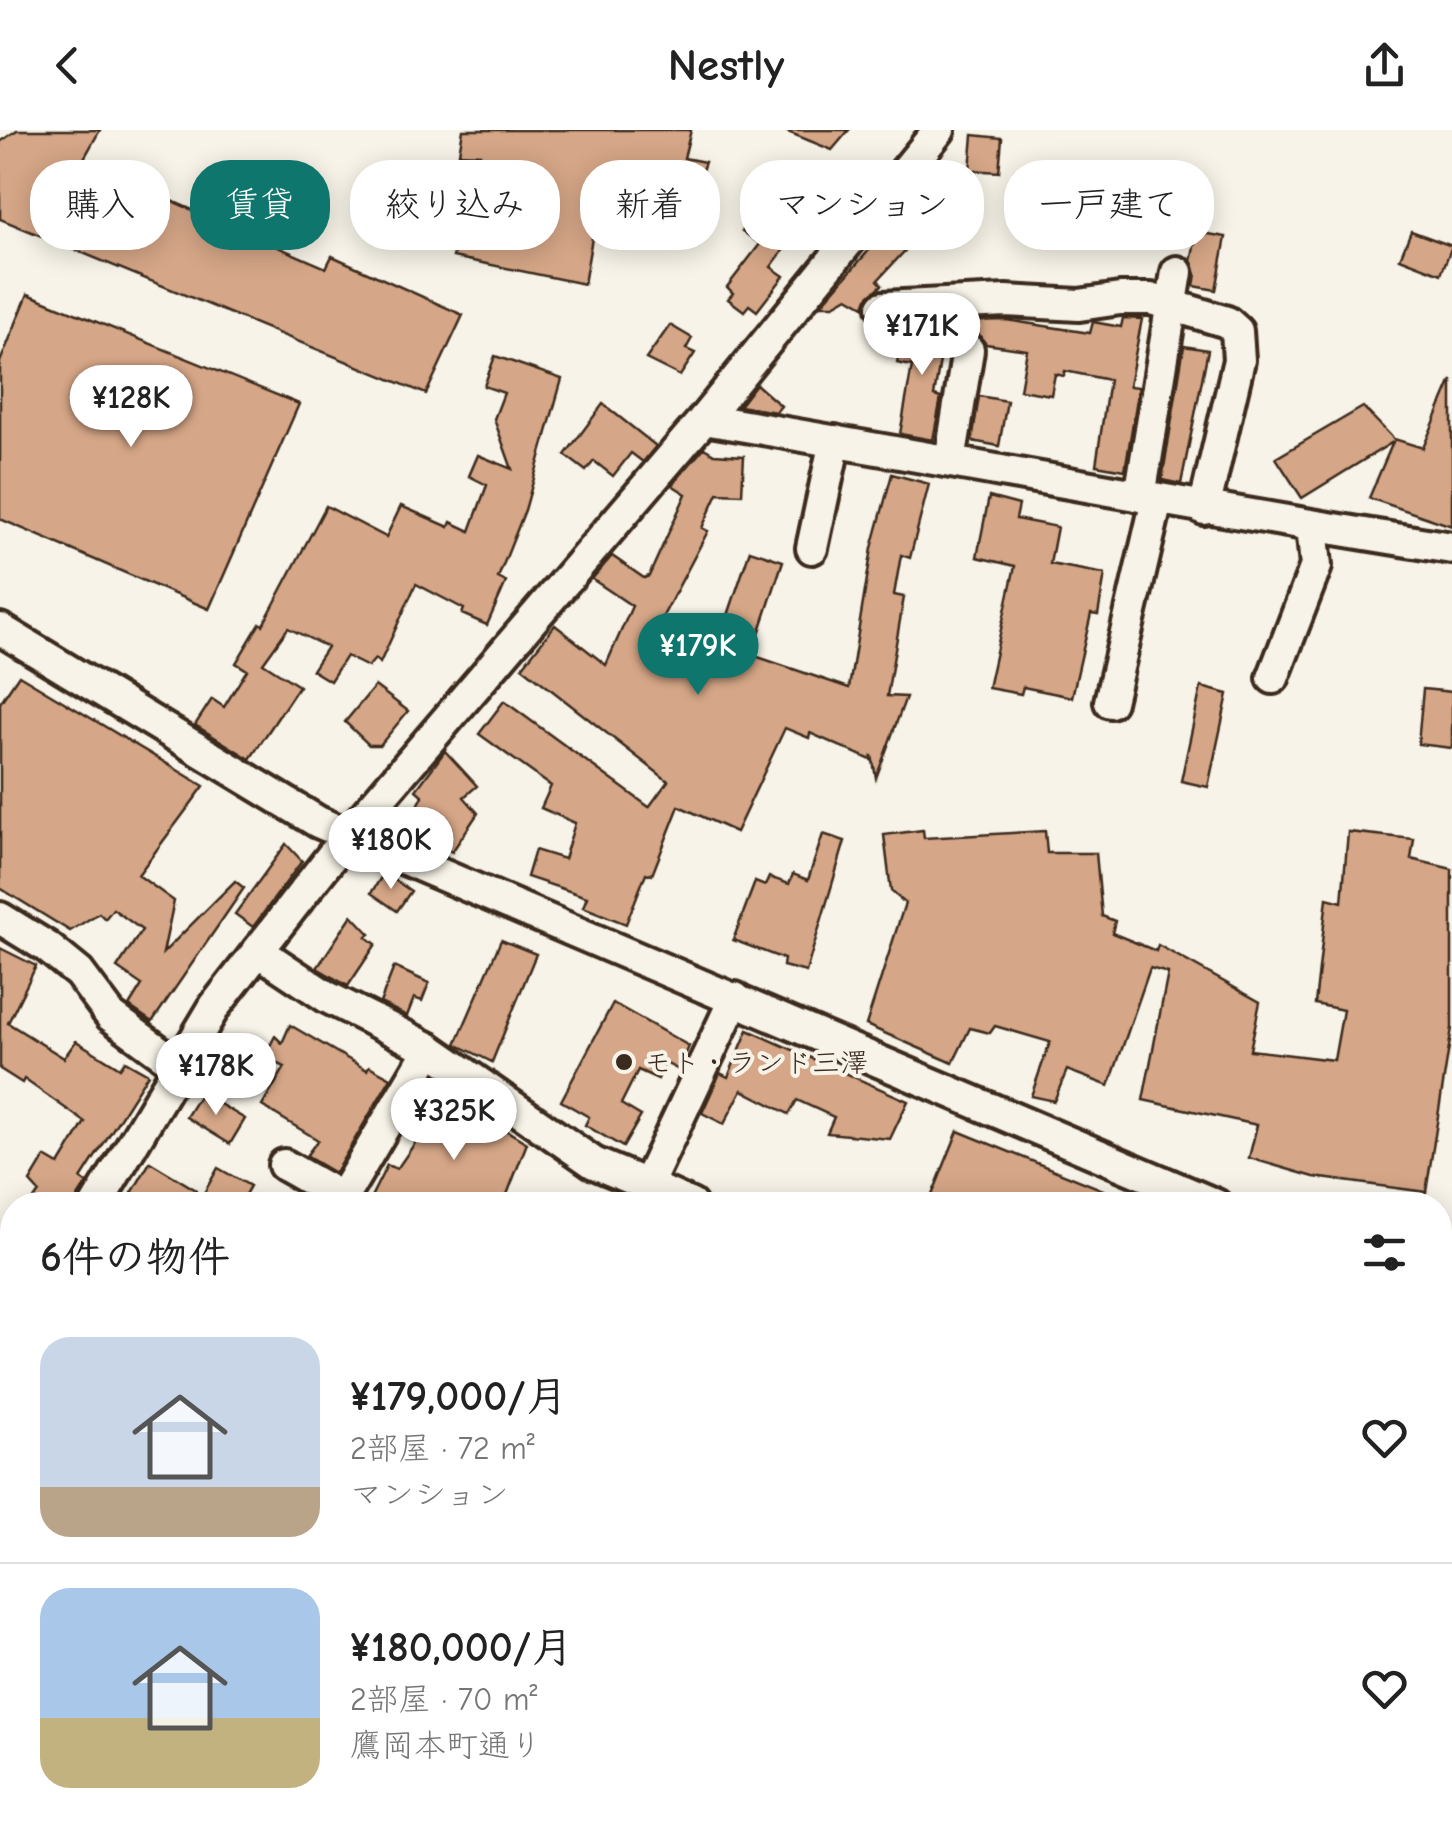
<!DOCTYPE html>
<html lang="ja">
<meta charset="utf-8">
<style>
body{margin:0;font-family:"Comic Neue","Klee One",sans-serif;background:#f6f6f6;color:#222;height:100vh;display:flex;flex-direction:column;font-size:38px;white-space:nowrap}
*{box-sizing:border-box;margin:0}
p{font-size:32px;color:#767676}
.icon{flex:none;width:55px;height:55px;fill:none;stroke:currentColor;stroke-width:2;stroke-linecap:round;stroke-linejoin:round}
.map{position:relative;flex:1;overflow:hidden}
.details{position:absolute;left:0px;top:1062px;width:1452px;height:642px;display:flex;flex-direction:column;background:#fff;border-radius:40px 40px 0 0;box-shadow:0 5px 25px #0003}
.details>*{flex:none}
.hud{position:absolute;left:30px;top:30px;width:1392px;height:90px;display:flex;gap:20px}
.price{position:absolute;translate:-50% -85px;padding:0 22px;border-radius:35px;background:#fff;color:#222;font-size:32px;line-height:65px;filter:drop-shadow(0 2px 5px #0008)}
.price::after{content:'';position:absolute;left:50%;top:60px;width:30px;height:22px;margin-left:-15px;background:inherit;clip-path:polygon(0 0,100% 0,50% 100%)}
.price.active{background:#0f766e;color:#fff}
ul{padding:0;list-style:none}
li{display:flex;align-items:center;gap:30px;height:250px;padding:0 40px}
li+li{border-top:2px solid #e0e0e0}
li span{display:grid;place-items:center;flex:none;width:280px;height:200px;border-radius:30px;color:#555}
li>.icon{margin-inline-start:auto}
span .icon{width:120px;height:120px;fill:#fffc;stroke-width:1}
li b{font-size:42px}
h2{display:flex;justify-content:space-between;align-items:center;height:120px;padding:0 40px;font-size:42px}
.pill{padding:0 35px;border-radius:40px;background:#fff;box-shadow:0 5px 25px #0003;font-size:35px;line-height:90px}
.pill.active{background:#0f766e;color:#fff}
header{display:flex;justify-content:space-between;align-items:center;height:130px;padding:0 40px;background:#fff;font-size:45px;font-weight:800}
.map>svg:first-child{display:block}
.lines{fill:none;stroke-linecap:round;stroke-linejoin:round}
.stream{stroke:#6c8f9b;stroke-width:8}
.building{fill:#d5a687;stroke:#3b2a1e;stroke-width:2.5}
.minor-casing{stroke:#3b2a1e;stroke-width:38}
.minor{stroke:#f7f3e8;stroke-width:30}
.poi-dot{fill:#3b2a1e;stroke:#f7f3e8;stroke-width:4}
.labels{text-anchor:middle;stroke-width:8;stroke-linejoin:round;paint-order:stroke}
.poi-label{font-size:28px;fill:#3b2a1e;stroke:#f7f3e8;text-anchor:start}
</style>
<header><svg class="icon" aria-label="back" viewBox="0 0 24 24"><path d="M15 5l-7 7 7 7"/></svg>Nestly<svg class="icon" aria-label="share" viewBox="0 0 24 24"><path d="M12 15V3M7 8l5-5 5 5M5 13v7h14v-7"/></svg></header>
<div class="map">
<svg width="1452" height="1704" viewBox="0 0 1452 1704">
<rect width="100%" height="100%" fill="#f7f3e8"/>
<filter id="ink" filterUnits="userSpaceOnUse"><feTurbulence type="fractalNoise" baseFrequency=".01" numOctaves="2"/><feDisplacementMap in="SourceGraphic" scale="20" xChannelSelector="R" yChannelSelector="G"/><feConvolveMatrix kernelMatrix="1 2 1 2 8 2 1 2 1" color-interpolation-filters="sRGB"/></filter>
<g filter="url(#ink)">
<g class="lines">
<path class="stream" d="M 520,1704 L 524,1692"/>
</g>
<g class="building">
<path d="M 17,0 L 100,0 L 82,32 L 326,138 L 332,126 L 463,185 L 426,264 L 0,89 L 0,12 Z"/>
<path d="M 463,0 L 691,0 L 684,28 L 705,32 L 690,75 L 674,71 L 668,86 L 636,78 L 638,67 L 601,56 L 584,154 L 453,127 L 480,24 L 459,23 Z"/>
<path d="M 783,0 L 849,0 L 832,20 Z"/>
<path d="M 973,5 L 1002,8 L 999,42 L 970,40 Z"/>
<path d="M 938,31 L 962,49 L 935,86 L 909,67 Z"/>
<path d="M 833,39 L 855,60 L 834,86 L 811,67 Z"/>
<path d="M 760,60 L 798,87 L 788,102 L 794,106 L 771,137 L 784,146 L 757,181 L 749,175 L 744,181 L 728,169 L 733,163 L 727,157 L 760,114 L 742,101 L 747,94 L 740,89 Z"/>
<path d="M 892,94 L 912,113 L 878,150 L 882,155 L 867,168 L 864,176 L 848,167 L 834,175 L 821,175 Z"/>
<path d="M 1411,101 L 1452,116 L 1441,144 L 1400,128 Z"/>
<path d="M 1197,102 L 1226,107 L 1216,160 L 1194,156 L 1196,144 L 1191,131 Z"/>
<path d="M 28,164 L 299,274 L 209,479 L 0,389 L 0,232 Z"/>
<path d="M 1123,188 L 1142,189 L 1129,256 L 1139,257 L 1125,340 L 1096,335 L 1109,250 L 1065,241 L 1064,246 L 1055,244 L 1051,265 L 1020,260 L 1027,220 L 986,214 L 979,205 L 971,202 L 972,191 L 1006,190 L 1090,203 L 1093,192 L 1121,197 Z"/>
<path d="M 936,193 L 946,195 L 934,266 L 941,268 L 933,310 L 900,304 L 912,236 L 897,233 L 904,195 Z"/>
<path d="M 670,195 L 692,208 L 686,219 L 695,223 L 680,246 L 646,229 Z"/>
<path d="M 1184,216 L 1208,220 L 1181,354 L 1162,350 Z"/>
<path d="M 495,226 L 562,249 L 525,380 L 498,448 L 506,452 L 487,495 L 462,484 L 464,479 L 416,454 L 380,533 L 375,529 L 368,537 L 346,526 L 330,551 L 312,540 L 327,517 L 288,498 L 263,533 L 299,556 L 250,629 L 195,595 L 212,569 L 224,577 L 247,540 L 236,533 L 260,493 L 263,495 L 326,376 L 386,407 L 401,376 L 449,397 L 451,392 L 470,401 L 487,355 L 469,346 L 478,325 L 512,339 L 494,289 L 504,263 L 484,256 Z"/>
<path d="M 1452,250 L 1452,396 L 1369,368 L 1393,312 L 1302,368 L 1276,328 L 1363,277 L 1394,309 L 1423,318 Z"/>
<path d="M 756,254 L 781,276 L 776,282 L 739,276 Z"/>
<path d="M 979,266 L 1007,271 L 999,316 L 972,311 Z"/>
<path d="M 603,274 L 656,316 L 643,332 L 631,323 L 613,346 L 594,331 L 586,341 L 565,325 Z"/>
<path d="M 704,318 L 714,324 L 744,326 L 742,364 L 718,363 L 702,398 L 708,401 L 661,490 L 718,515 L 750,420 L 783,431 L 752,525 L 849,558 L 872,418 L 892,344 L 929,354 L 910,428 L 901,425 L 894,465 L 904,467 L 887,566 L 906,567 L 876,648 L 872,625 L 871,630 L 810,603 L 809,608 L 785,598 L 736,702 L 679,676 L 652,745 L 646,743 L 626,794 L 583,777 L 587,767 L 527,747 L 535,720 L 564,729 L 575,693 L 541,678 L 551,656 L 479,604 L 504,571 L 649,677 L 668,651 L 522,537 L 555,495 L 606,535 L 632,476 L 592,449 L 612,426 L 644,448 L 649,446 L 686,364 L 672,355 Z"/>
<path d="M 989,367 L 1019,375 L 1016,389 L 1057,397 L 1050,434 L 1105,444 L 1098,485 L 1091,484 L 1072,567 L 1023,557 L 1021,564 L 988,558 L 1015,436 L 977,427 Z"/>
<path d="M 19,545 L 204,656 L 138,745 L 174,771 L 163,823 L 235,751 L 244,758 L 152,892 L 129,876 L 142,855 L 117,838 L 142,800 L 113,779 L 105,789 L 99,783 L 70,801 L 0,758 L 0,573 Z"/>
<path d="M 375,556 L 408,581 L 380,615 L 369,615 L 345,592 Z"/>
<path d="M 1201,557 L 1228,564 L 1208,657 L 1181,651 Z"/>
<path d="M 1423,559 L 1452,562 L 1452,618 L 1418,614 Z"/>
<path d="M 445,621 L 477,656 L 464,667 L 478,683 L 452,722 L 406,699 L 423,666 L 416,660 Z"/>
<path d="M 923,700 L 924,708 L 1045,701 L 1047,723 L 1096,723 L 1102,786 L 1115,791 L 1112,803 L 1156,821 L 1158,815 L 1260,872 L 1250,920 L 1334,930 L 1343,880 L 1315,874 L 1327,768 L 1342,772 L 1348,702 L 1414,709 L 1411,729 L 1452,739 L 1452,898 L 1426,1062 L 1314,1047 L 1249,1028 L 1257,995 L 1143,970 L 1168,843 L 1150,838 L 1109,956 L 1067,940 L 1054,971 L 1031,966 L 1050,912 L 995,896 L 990,903 L 970,898 L 953,933 L 866,895 L 905,773 L 891,761 L 884,705 Z"/>
<path d="M 823,704 L 845,711 L 806,842 L 783,836 L 784,829 L 733,810 L 755,752 L 765,756 L 769,747 L 789,754 L 793,744 L 808,750 Z"/>
<path d="M 286,714 L 302,731 L 253,797 L 235,784 Z"/>
<path d="M 384,743 L 411,761 L 397,781 L 371,763 Z"/>
<path d="M 352,785 L 370,804 L 366,807 L 376,814 L 348,856 L 317,838 Z"/>
<path d="M 501,810 L 536,824 L 492,932 L 456,914 Z"/>
<path d="M 0,818 L 36,836 L 8,893 L 64,928 L 76,911 L 120,938 L 125,931 L 148,944 L 81,1049 L 87,1053 L 73,1075 L 30,1075 L 39,1062 L 30,1052 L 45,1027 L 59,1035 L 85,992 L 24,949 L 22,953 L 0,939 Z"/>
<path d="M 394,837 L 429,853 L 422,871 L 414,868 L 407,886 L 380,873 Z"/>
<path d="M 613,873 L 689,916 L 679,940 L 665,933 L 658,949 L 638,940 L 621,974 L 641,986 L 623,1017 L 585,995 L 589,987 L 561,971 Z"/>
<path d="M 290,895 L 367,940 L 369,936 L 391,948 L 335,1043 L 306,1026 L 318,1010 L 262,976 L 285,937 L 264,927 L 275,906 L 282,913 Z"/>
<path d="M 748,900 L 908,971 L 890,1009 L 827,1003 L 834,987 L 797,970 L 789,984 L 742,960 L 724,994 L 702,983 L 720,943 L 728,947 Z"/>
<path d="M 201,963 L 245,989 L 230,1014 L 186,987 Z"/>
<path d="M 448,965 L 527,1013 L 503,1075 L 367,1075 L 387,1035 L 397,1039 Z"/>
<path d="M 958,1001 L 1138,1074 L 1138,1075 L 928,1075 Z"/>
<path d="M 150,1032 L 196,1060 L 186,1075 L 151,1075 L 132,1063 Z"/>
<path d="M 218,1038 L 250,1056 L 239,1075 L 226,1075 L 204,1063 Z"/>
</g>
<g class="lines">
<g class="minor-casing">
<g id="minor">
<path d="M 883,177 L 1006,171 L 1079,175 L 1120,169 L 1151,169 L 1227,192 L 1237,201 L 1239,230 L 1204,379"/>
<path d="M 704,289 C 954,331 1202,379 1452,418"/>
<path d="M 950,331 L 968,220"/>
<path d="M 1140,366 L 1177,142"/>
<path d="M 812,418 L 835,311"/>
<path d="M 0,499 L 318,692 L 1216,1075"/>
<path d="M 1273,548 L 1316,436 L 1312,396"/>
<path d="M 1110,572 L 1157,370"/>
<path d="M 0,788 L 47,817 L 79,843 L 111,886 L 179,936"/>
<path d="M 258,821 L 327,867 L 430,919 L 594,1033 L 647,1055"/>
<path d="M 284,1035 L 342,1068 L 430,919"/>
<path d="M 96,1075 L 215,876 L 349,704 L 704,289 L 939,0"/>
<path d="M 691,1075 L 647,1055 L 735,868"/>
<path d="M 1440,1161 L 1452,1165"/>
<path d="M 0,1234 L 12,1214"/>
<path d="M 1224,1704 L 1227,1692"/>
</g>
</g>
<use href="#minor" class="minor"/>
</g>
</g>
<circle class="poi-dot" cx="624" cy="932" r="10"/>
<g class="labels">
<g class="poi-label">
<text x="644" y="942">モト・ランド三澤</text>
</g>
</g>
</svg>
<b class="price" style="left:922px;top:248px">¥171K</b>
<b class="price" style="left:131px;top:320px">¥128K</b>
<b class="price active" style="left:698px;top:568px">¥179K</b>
<b class="price" style="left:391px;top:762px">¥180K</b>
<b class="price" style="left:216px;top:988px">¥178K</b>
<b class="price" style="left:454px;top:1033px">¥325K</b>
<div class="hud">
<a class="pill">購入</a>
<a class="pill active">賃貸</a>
<a class="pill">絞り込み</a>
<a class="pill">新着</a>
<a class="pill">マンション</a>
<a class="pill">一戸建て</a>
</div>
<section class="details">
<h2>6件の物件<svg class="icon" aria-label="filters" viewBox="0 0 24 24"><path d="M4 7h16M4 17h16"/><circle cx="9" cy="7" r="2"/><circle cx="15" cy="17" r="2"/></svg></h2>
<ul>
<li><span style="background:linear-gradient(#c9d6e8 75%,#b9a48a 0)"><svg class="icon" aria-label="home" viewBox="0 0 24 24"><path d="M3 11l9-7 9 7M6 9v11h12V9"/></svg></span><div><b>¥179,000/月</b><p>2部屋 · 72 m²</p><p>マンション</p></div><svg class="icon" aria-label="heart" viewBox="0 0 24 24"><path d="M12 20l-8-8c-3-5 5-10 8-4 3-6 11-1 8 4z"/></svg></li>
<li><span style="background:linear-gradient(#a9c7e8 65%,#c2b280 0)"><svg class="icon" aria-label="home" viewBox="0 0 24 24"><path d="M3 11l9-7 9 7M6 9v11h12V9"/></svg></span><div><b>¥180,000/月</b><p>2部屋 · 70 m²</p><p>鷹岡本町通り</p></div><svg class="icon" aria-label="heart" viewBox="0 0 24 24"><path d="M12 20l-8-8c-3-5 5-10 8-4 3-6 11-1 8 4z"/></svg></li>
</ul>
</section>
</div>
